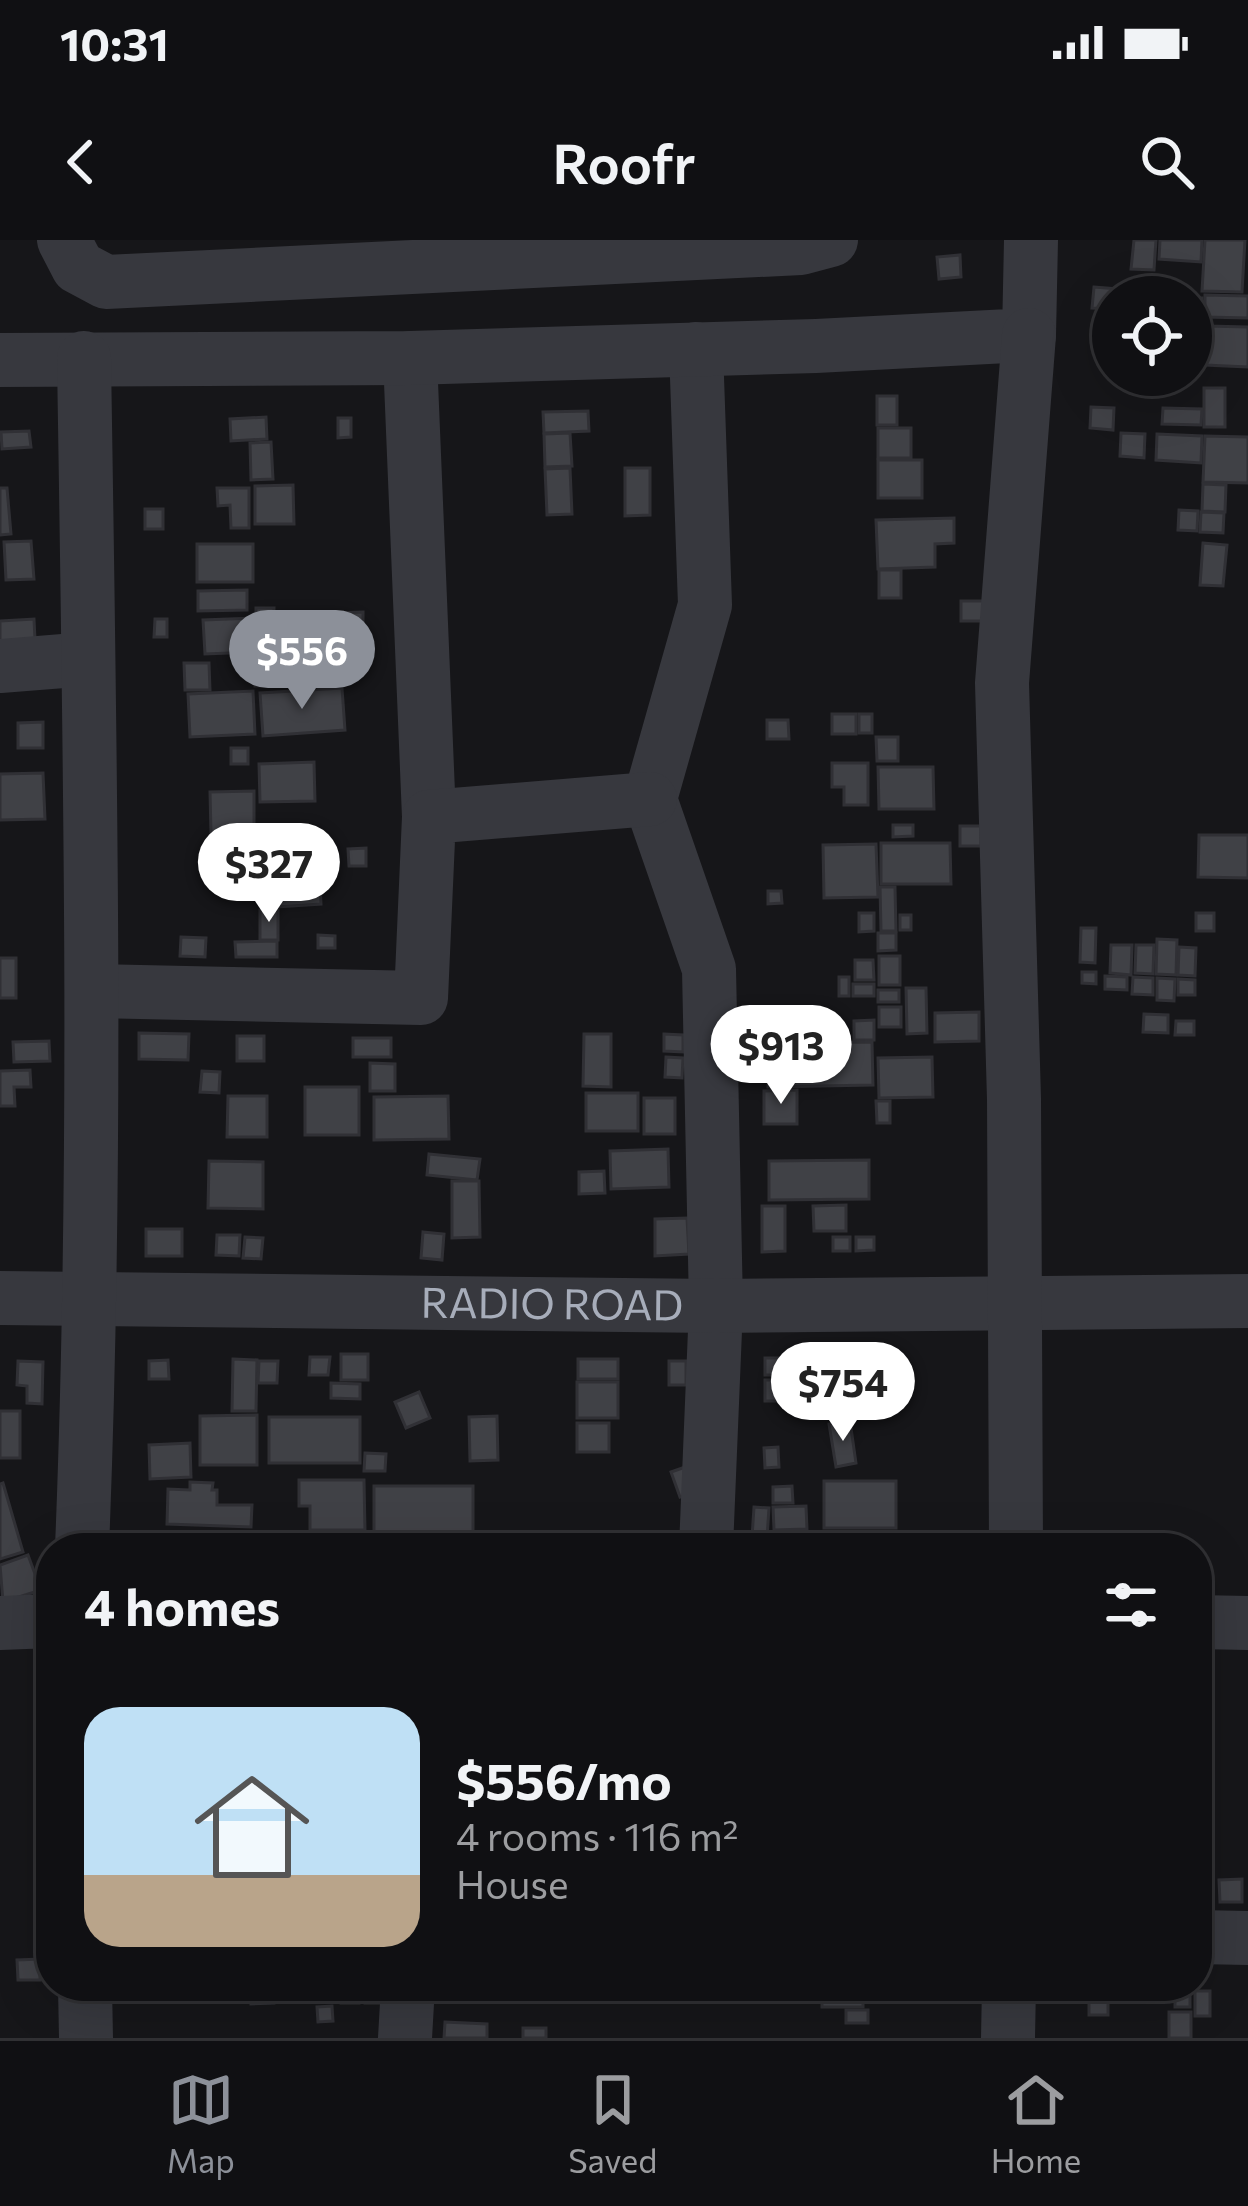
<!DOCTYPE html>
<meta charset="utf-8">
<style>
body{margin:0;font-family:Commissioner,sans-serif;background:#1e1e21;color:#f1f3f6;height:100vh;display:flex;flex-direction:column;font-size:45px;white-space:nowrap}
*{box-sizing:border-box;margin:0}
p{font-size:39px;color:#9c9da0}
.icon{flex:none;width:66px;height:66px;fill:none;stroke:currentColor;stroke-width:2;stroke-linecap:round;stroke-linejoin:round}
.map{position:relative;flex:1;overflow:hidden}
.sheet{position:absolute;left:36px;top:1293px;width:1176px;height:468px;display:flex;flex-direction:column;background:#101013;border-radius:48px;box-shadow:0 12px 48px #0002,0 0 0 3px #303033}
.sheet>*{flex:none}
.controls{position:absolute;left:1092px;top:36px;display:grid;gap:24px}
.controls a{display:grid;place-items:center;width:120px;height:120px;border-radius:50%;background:#101013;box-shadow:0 12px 48px #0002,0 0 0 3px #303033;font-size:60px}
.price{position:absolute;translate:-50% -102px;padding:0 27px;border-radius:42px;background:#fff;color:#222;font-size:39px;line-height:78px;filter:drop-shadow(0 3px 6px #0008)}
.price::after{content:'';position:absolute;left:50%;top:72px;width:36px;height:27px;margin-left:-18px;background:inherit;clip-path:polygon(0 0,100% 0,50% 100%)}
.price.selected{background:#8c9099;color:#fff}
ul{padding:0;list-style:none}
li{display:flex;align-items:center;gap:36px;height:300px;padding:0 48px}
li span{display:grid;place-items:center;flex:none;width:336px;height:240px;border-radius:36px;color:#555}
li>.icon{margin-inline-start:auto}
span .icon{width:144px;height:144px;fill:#fffc;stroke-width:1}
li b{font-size:51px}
h2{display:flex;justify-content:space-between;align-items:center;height:144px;padding:0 48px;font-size:51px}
.status{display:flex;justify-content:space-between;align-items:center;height:84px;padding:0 60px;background:#101013;direction:ltr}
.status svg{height:33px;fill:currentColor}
header{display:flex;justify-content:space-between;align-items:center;height:156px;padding:0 48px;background:#101013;font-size:54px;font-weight:600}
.dock{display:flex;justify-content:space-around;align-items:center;height:168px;border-top:3px solid #303033;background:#101013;font-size:33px;color:#9c9da0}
.dock a{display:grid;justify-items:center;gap:6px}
.dock .selected{color:#8c9099}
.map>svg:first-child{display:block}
.building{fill:#404146;stroke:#303035;stroke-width:3}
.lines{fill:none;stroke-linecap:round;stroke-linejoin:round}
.minor{stroke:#37383e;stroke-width:54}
.labels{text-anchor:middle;stroke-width:9;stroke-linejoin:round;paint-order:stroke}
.street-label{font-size:42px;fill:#a7adba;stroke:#111114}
</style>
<div class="status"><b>10:31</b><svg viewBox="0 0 49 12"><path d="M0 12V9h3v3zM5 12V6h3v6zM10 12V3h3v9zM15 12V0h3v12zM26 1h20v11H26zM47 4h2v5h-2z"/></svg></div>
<header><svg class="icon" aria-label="back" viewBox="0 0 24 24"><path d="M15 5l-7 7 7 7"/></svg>Roofr<svg class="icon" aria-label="search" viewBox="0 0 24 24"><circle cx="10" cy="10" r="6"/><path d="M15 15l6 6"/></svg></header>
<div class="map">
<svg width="1248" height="1798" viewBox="0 0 1248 1798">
<rect width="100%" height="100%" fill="#161619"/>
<g class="building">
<path d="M 1134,0 L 1156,0 L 1154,30 L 1131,29 Z"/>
<path d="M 1160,0 L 1202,0 L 1201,22 L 1159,19 Z"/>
<path d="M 1205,0 L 1245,0 L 1242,52 L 1202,51 Z"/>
<path d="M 960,15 L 961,37 L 939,39 L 937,17 Z"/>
<path d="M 1094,47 L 1132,50 L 1131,57 L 1113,57 L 1113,69 L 1092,68 Z"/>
<path d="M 1205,55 L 1248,56 L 1248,78 L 1205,77 Z"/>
<rect x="1191" y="58" width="11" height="19"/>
<path d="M 1191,86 L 1200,86 L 1198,128 L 1191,128 Z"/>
<path d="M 1207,86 L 1248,87 L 1248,127 L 1205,125 Z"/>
<rect x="1204" y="148" width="21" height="39"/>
<rect x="877" y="156" width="20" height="29"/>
<path d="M 1091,167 L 1114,168 L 1113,190 L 1090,188 Z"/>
<path d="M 1163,168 L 1202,169 L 1201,185 L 1162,184 Z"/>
<path d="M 588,171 L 589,191 L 544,193 L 543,172 Z"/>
<path d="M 266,177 L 267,199 L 231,201 L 230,179 Z"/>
<path d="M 338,178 L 351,178 L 351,197 L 338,198 Z"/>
<rect x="878" y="188" width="33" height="30"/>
<path d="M 29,191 L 31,207 L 2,209 L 1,192 Z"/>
<path d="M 570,193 L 572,226 L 545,227 L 544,194 Z"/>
<path d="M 1121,193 L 1145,194 L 1144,218 L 1120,216 Z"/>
<path d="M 1157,194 L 1202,196 L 1201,223 L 1156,220 Z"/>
<path d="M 1205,196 L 1248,197 L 1248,243 L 1203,242 Z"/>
<path d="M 271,202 L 273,239 L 251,240 L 250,203 Z"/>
<rect x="878" y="220" width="44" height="38"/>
<path d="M 570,228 L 572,274 L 547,275 L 545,229 Z"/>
<path d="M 625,228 L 650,228 L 650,275 L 625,276 Z"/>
<path d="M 1203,244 L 1226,245 L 1225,272 L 1202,271 Z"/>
<path d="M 293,245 L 294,284 L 255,284 L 255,246 Z"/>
<path d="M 0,248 L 7,248 L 11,294 L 0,295 Z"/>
<path d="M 217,248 L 249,248 L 249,288 L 231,288 L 230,265 L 218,266 Z"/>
<rect x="145" y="269" width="18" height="20"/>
<path d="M 1179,270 L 1198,271 L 1197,291 L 1178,290 Z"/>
<path d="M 1201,272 L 1224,273 L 1223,293 L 1200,292 Z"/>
<path d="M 954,278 L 954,303 L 935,304 L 935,327 L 878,329 L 876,280 Z"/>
<path d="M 31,301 L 34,339 L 6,340 L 4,302 Z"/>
<path d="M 1203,303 L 1227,305 L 1223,346 L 1200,345 Z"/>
<rect x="197" y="304" width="56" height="38"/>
<rect x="879" y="330" width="22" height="28"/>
<path d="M 247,350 L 247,370 L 198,371 L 198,351 Z"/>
<rect x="961" y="361" width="23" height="20"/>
<path d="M 256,368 L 274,368 L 273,397 L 256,397 Z"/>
<path d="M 363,372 L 363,396 L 333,398 L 332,373 Z"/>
<path d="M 255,378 L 255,412 L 205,414 L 203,380 Z"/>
<path d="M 34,379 L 35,399 L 0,401 L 0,381 Z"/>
<path d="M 155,379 L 167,379 L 167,397 L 154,397 Z"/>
<rect x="306" y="406" width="20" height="9"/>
<path d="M 280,417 L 281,445 L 255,446 L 255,418 Z"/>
<path d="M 184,423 L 209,423 L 210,450 L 185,450 Z"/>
<path d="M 342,448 L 345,490 L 263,496 L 260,453 Z"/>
<path d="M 253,451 L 255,494 L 190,497 L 188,454 Z"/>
<rect x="832" y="474" width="24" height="20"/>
<rect x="859" y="474" width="13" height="19"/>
<path d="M 767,480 L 788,480 L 789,499 L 767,499 Z"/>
<path d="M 43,482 L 43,508 L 18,508 L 18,483 Z"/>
<path d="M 876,497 L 898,497 L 898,521 L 877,521 Z"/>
<rect x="231" y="508" width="17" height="16"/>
<path d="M 314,522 L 315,561 L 260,562 L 259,524 Z"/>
<path d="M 832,523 L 868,523 L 868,565 L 844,565 L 844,547 L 832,547 Z"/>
<path d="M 878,527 L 933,527 L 934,569 L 879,569 Z"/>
<path d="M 43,533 L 45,579 L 0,580 L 0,534 Z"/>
<path d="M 254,551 L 254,594 L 211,594 L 210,552 Z"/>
<path d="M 893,585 L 913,585 L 913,596 L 893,597 Z"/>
<rect x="960" y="586" width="21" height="20"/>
<path d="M 313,594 L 314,615 L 258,617 L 257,596 Z"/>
<path d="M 1199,595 L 1248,595 L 1248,638 L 1198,637 Z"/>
<path d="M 881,603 L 950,603 L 951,644 L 881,644 Z"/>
<path d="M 876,604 L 878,657 L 824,658 L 823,605 Z"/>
<path d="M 366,608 L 366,626 L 349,626 L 348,609 Z"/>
<path d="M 319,623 L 321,664 L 262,668 L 260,626 Z"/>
<path d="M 880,647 L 895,647 L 896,691 L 881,691 Z"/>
<path d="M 768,651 L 781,651 L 782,663 L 768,664 Z"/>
<rect x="260" y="670" width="18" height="30"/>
<path d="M 859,673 L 874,673 L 874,691 L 859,692 Z"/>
<rect x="1196" y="673" width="18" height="18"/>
<rect x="900" y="675" width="11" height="15"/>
<path d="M 1081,688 L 1096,688 L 1095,723 L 1080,722 Z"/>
<path d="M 878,693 L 896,693 L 896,710 L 878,711 Z"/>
<path d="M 318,695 L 335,696 L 335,708 L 318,708 Z"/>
<path d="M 181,697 L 206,698 L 205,717 L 180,716 Z"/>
<path d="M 1157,699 L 1177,700 L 1176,735 L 1156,734 Z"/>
<path d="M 277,701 L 277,717 L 236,717 L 235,702 Z"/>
<path d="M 1111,705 L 1132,705 L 1131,735 L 1110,733 Z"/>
<path d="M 1136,705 L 1154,705 L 1153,734 L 1135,733 Z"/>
<path d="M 1179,707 L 1196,708 L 1195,736 L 1178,735 Z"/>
<rect x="879" y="716" width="21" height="29"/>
<rect x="0" y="718" width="16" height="40"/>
<path d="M 855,720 L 873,720 L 874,740 L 855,740 Z"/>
<path d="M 1082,732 L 1096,732 L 1096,744 L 1082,743 Z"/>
<path d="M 1105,736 L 1127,737 L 1127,750 L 1105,749 Z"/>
<rect x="839" y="737" width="10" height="19"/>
<path d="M 1133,737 L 1153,738 L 1153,755 L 1132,754 Z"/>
<path d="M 1157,738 L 1175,739 L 1174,761 L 1157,760 Z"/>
<path d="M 1178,739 L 1195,740 L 1195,755 L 1178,755 Z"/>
<rect x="853" y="744" width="21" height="12"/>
<path d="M 906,748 L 926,748 L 927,793 L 907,794 Z"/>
<rect x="878" y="750" width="21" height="12"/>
<rect x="879" y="767" width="22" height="20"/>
<path d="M 979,772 L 979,801 L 935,802 L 935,773 Z"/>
<path d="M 1144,774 L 1168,775 L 1168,793 L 1143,792 Z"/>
<path d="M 874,780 L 874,800 L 854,800 L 854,781 Z"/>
<path d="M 1176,781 L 1194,781 L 1194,795 L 1175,795 Z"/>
<path d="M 139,793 L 189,794 L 188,820 L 139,819 Z"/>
<path d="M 584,794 L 611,794 L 611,847 L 583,846 Z"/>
<path d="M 664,794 L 683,795 L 683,812 L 664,811 Z"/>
<rect x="237" y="796" width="27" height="25"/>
<rect x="353" y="798" width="38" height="19"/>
<path d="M 49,801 L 50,821 L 14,822 L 13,802 Z"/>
<path d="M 872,802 L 873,845 L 768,847 L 768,803 Z"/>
<path d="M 666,817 L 683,818 L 682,838 L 665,837 Z"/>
<path d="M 932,817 L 933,857 L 879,858 L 878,818 Z"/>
<path d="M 370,823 L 395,824 L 395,851 L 370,851 Z"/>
<path d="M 30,830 L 31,847 L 14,847 L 15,866 L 0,866 L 0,831 Z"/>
<path d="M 202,831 L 220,832 L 219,853 L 200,852 Z"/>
<rect x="305" y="847" width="54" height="48"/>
<path d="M 797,850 L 797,884 L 764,884 L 764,851 Z"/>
<rect x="586" y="853" width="52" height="38"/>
<path d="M 228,856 L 267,856 L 267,897 L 227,897 Z"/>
<path d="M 448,856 L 449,899 L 374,900 L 374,857 Z"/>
<rect x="644" y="858" width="31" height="36"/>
<path d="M 876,861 L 890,861 L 890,883 L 877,883 Z"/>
<path d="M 668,909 L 669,947 L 611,949 L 610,911 Z"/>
<path d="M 429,914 L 480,919 L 477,940 L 427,935 Z"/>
<path d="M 869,920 L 869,959 L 769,960 L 769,921 Z"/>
<path d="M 209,921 L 263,922 L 263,969 L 208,968 Z"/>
<path d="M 604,931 L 605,953 L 579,954 L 579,932 Z"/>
<path d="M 452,941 L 479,941 L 480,997 L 452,998 Z"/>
<path d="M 846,965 L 846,991 L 814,991 L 813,966 Z"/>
<path d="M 762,966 L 785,966 L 785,1011 L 762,1012 Z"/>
<path d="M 687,978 L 689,1014 L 655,1016 L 655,979 Z"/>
<rect x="146" y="989" width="36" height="27"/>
<path d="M 423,992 L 444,994 L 442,1020 L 421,1018 Z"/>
<path d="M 217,995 L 240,995 L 239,1016 L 216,1015 Z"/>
<path d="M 245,997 L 263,998 L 261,1019 L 243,1018 Z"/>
<rect x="833" y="997" width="17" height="14"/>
<path d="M 856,997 L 874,997 L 874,1010 L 856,1011 Z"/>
<rect x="341" y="1114" width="27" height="26"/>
<path d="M 310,1117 L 330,1117 L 328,1135 L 309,1135 Z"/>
<path d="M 765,1118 L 783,1118 L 782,1135 L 765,1135 Z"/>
<path d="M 233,1119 L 257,1120 L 256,1171 L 232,1171 Z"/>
<rect x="578" y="1119" width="40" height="20"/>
<path d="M 168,1120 L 169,1139 L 149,1139 L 149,1121 Z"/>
<path d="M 18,1121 L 43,1122 L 42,1164 L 27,1163 L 27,1146 L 17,1145 Z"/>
<path d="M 259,1121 L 278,1121 L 277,1143 L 258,1143 Z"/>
<rect x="669" y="1121" width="17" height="24"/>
<path d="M 765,1140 L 783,1140 L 782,1161 L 765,1161 Z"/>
<rect x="577" y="1142" width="41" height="36"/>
<path d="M 331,1143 L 360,1144 L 360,1159 L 331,1158 Z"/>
<path d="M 419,1152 L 430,1178 L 406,1188 L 395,1162 Z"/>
<rect x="0" y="1171" width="20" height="47"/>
<path d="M 257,1175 L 257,1225 L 200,1225 L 200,1176 Z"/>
<path d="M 497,1176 L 498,1220 L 470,1221 L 469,1177 Z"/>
<rect x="269" y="1177" width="91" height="46"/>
<path d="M 850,1181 L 856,1223 L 836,1227 L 829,1184 Z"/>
<rect x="577" y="1183" width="32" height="29"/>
<path d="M 190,1203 L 191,1237 L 150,1239 L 149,1205 Z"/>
<path d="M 778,1207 L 779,1227 L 765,1228 L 764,1208 Z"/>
<path d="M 365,1213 L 386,1214 L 385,1231 L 364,1231 Z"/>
<path d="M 691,1225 L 700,1250 L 680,1257 L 671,1232 Z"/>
<path d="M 299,1240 L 364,1240 L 365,1290 L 310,1290 L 310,1266 L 299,1266 Z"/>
<rect x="824" y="1241" width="72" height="47"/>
<path d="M 190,1242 L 213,1243 L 212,1250 L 217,1250 L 217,1265 L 252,1265 L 251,1287 L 167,1284 L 168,1249 L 190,1250 Z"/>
<path d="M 3,1243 L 23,1312 L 0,1319 L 0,1244 Z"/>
<path d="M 374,1246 L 473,1246 L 473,1300 L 374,1301 Z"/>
<path d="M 792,1246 L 793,1263 L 773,1263 L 773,1247 Z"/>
<path d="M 806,1266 L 807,1289 L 774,1290 L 773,1267 Z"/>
<path d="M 754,1267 L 769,1268 L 767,1298 L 752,1297 Z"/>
<rect x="810" y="1292" width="27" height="16"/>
<path d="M 28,1315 L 41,1350 L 3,1362 L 0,1325 Z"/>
<path d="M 1242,1639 L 1242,1662 L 1220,1662 L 1219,1640 Z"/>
<path d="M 40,1719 L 40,1740 L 18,1740 L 17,1720 Z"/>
<rect x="341" y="1746" width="18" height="17"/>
<rect x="365" y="1746" width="19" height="17"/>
<path d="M 444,1746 L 462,1746 L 462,1755 L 444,1754 Z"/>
<path d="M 527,1746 L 545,1746 L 546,1761 L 527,1761 Z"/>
<rect x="822" y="1746" width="41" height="21"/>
<path d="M 251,1748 L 274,1748 L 274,1763 L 251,1764 Z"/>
<rect x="1175" y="1750" width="15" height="17"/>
<rect x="1195" y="1751" width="15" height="25"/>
<rect x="1089" y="1756" width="19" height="19"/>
<path d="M 332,1766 L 333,1781 L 318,1782 L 317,1767 Z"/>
<rect x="846" y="1770" width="22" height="13"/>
<rect x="1169" y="1772" width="22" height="26"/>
<path d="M 445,1782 L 487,1784 L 487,1798 L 444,1798 Z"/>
<rect x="523" y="1788" width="23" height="10"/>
</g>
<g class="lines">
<g class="minor">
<path d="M 64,0 L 78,27 L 106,42 L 801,8 L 831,0"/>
<path d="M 696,109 L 705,365 L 650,559 L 709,729 L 716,1066 L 706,1308"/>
<path d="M 410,118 L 429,577"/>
<path d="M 0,120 L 410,118 L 816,106 L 1029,95 L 1031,0"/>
<path d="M 0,426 L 88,419"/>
<path d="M 94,751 L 421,758 L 429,577 L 650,559"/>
<path id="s1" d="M 0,1058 L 716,1066 L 1248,1061"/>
<path d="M 82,1308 C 98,911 90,515 84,118"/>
<path d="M 1016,1308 L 1014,859 L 1002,443 L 1029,95"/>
<path d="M 1197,1382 L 1248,1383"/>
<path d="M 0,1383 L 51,1381"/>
<path d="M 1197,1697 L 1248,1698"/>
<path d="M 85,1746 L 86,1798"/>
<path d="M 405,1798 L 408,1746"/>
<path d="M 1008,1798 L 1009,1746"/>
</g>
</g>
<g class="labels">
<g class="street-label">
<text dy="15" stroke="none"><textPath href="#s1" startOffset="552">RADIO ROAD</textPath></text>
</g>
</g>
</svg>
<div class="controls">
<a><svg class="icon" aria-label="locate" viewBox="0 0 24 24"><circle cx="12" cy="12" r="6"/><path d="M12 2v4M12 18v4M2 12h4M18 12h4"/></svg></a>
</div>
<b class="price selected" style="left:302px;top:472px">$556</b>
<b class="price" style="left:269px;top:685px">$327</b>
<b class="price" style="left:781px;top:867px">$913</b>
<b class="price" style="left:843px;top:1204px">$754</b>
<section class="sheet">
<h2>4 homes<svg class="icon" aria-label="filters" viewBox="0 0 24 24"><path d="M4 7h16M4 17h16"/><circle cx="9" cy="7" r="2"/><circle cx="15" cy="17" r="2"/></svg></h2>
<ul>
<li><span style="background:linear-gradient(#bfe0f5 70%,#b9a48a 0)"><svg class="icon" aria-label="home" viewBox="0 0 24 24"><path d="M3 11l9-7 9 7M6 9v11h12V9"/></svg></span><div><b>$556/mo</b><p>4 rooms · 116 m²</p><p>House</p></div></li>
</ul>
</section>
</div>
<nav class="dock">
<a class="selected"><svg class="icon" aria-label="map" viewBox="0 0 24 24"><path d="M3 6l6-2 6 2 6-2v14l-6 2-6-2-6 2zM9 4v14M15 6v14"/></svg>Map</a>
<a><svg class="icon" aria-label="saved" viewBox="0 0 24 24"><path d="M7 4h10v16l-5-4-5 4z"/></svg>Saved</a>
<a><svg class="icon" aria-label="home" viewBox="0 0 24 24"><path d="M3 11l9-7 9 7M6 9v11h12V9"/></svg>Home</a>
</nav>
